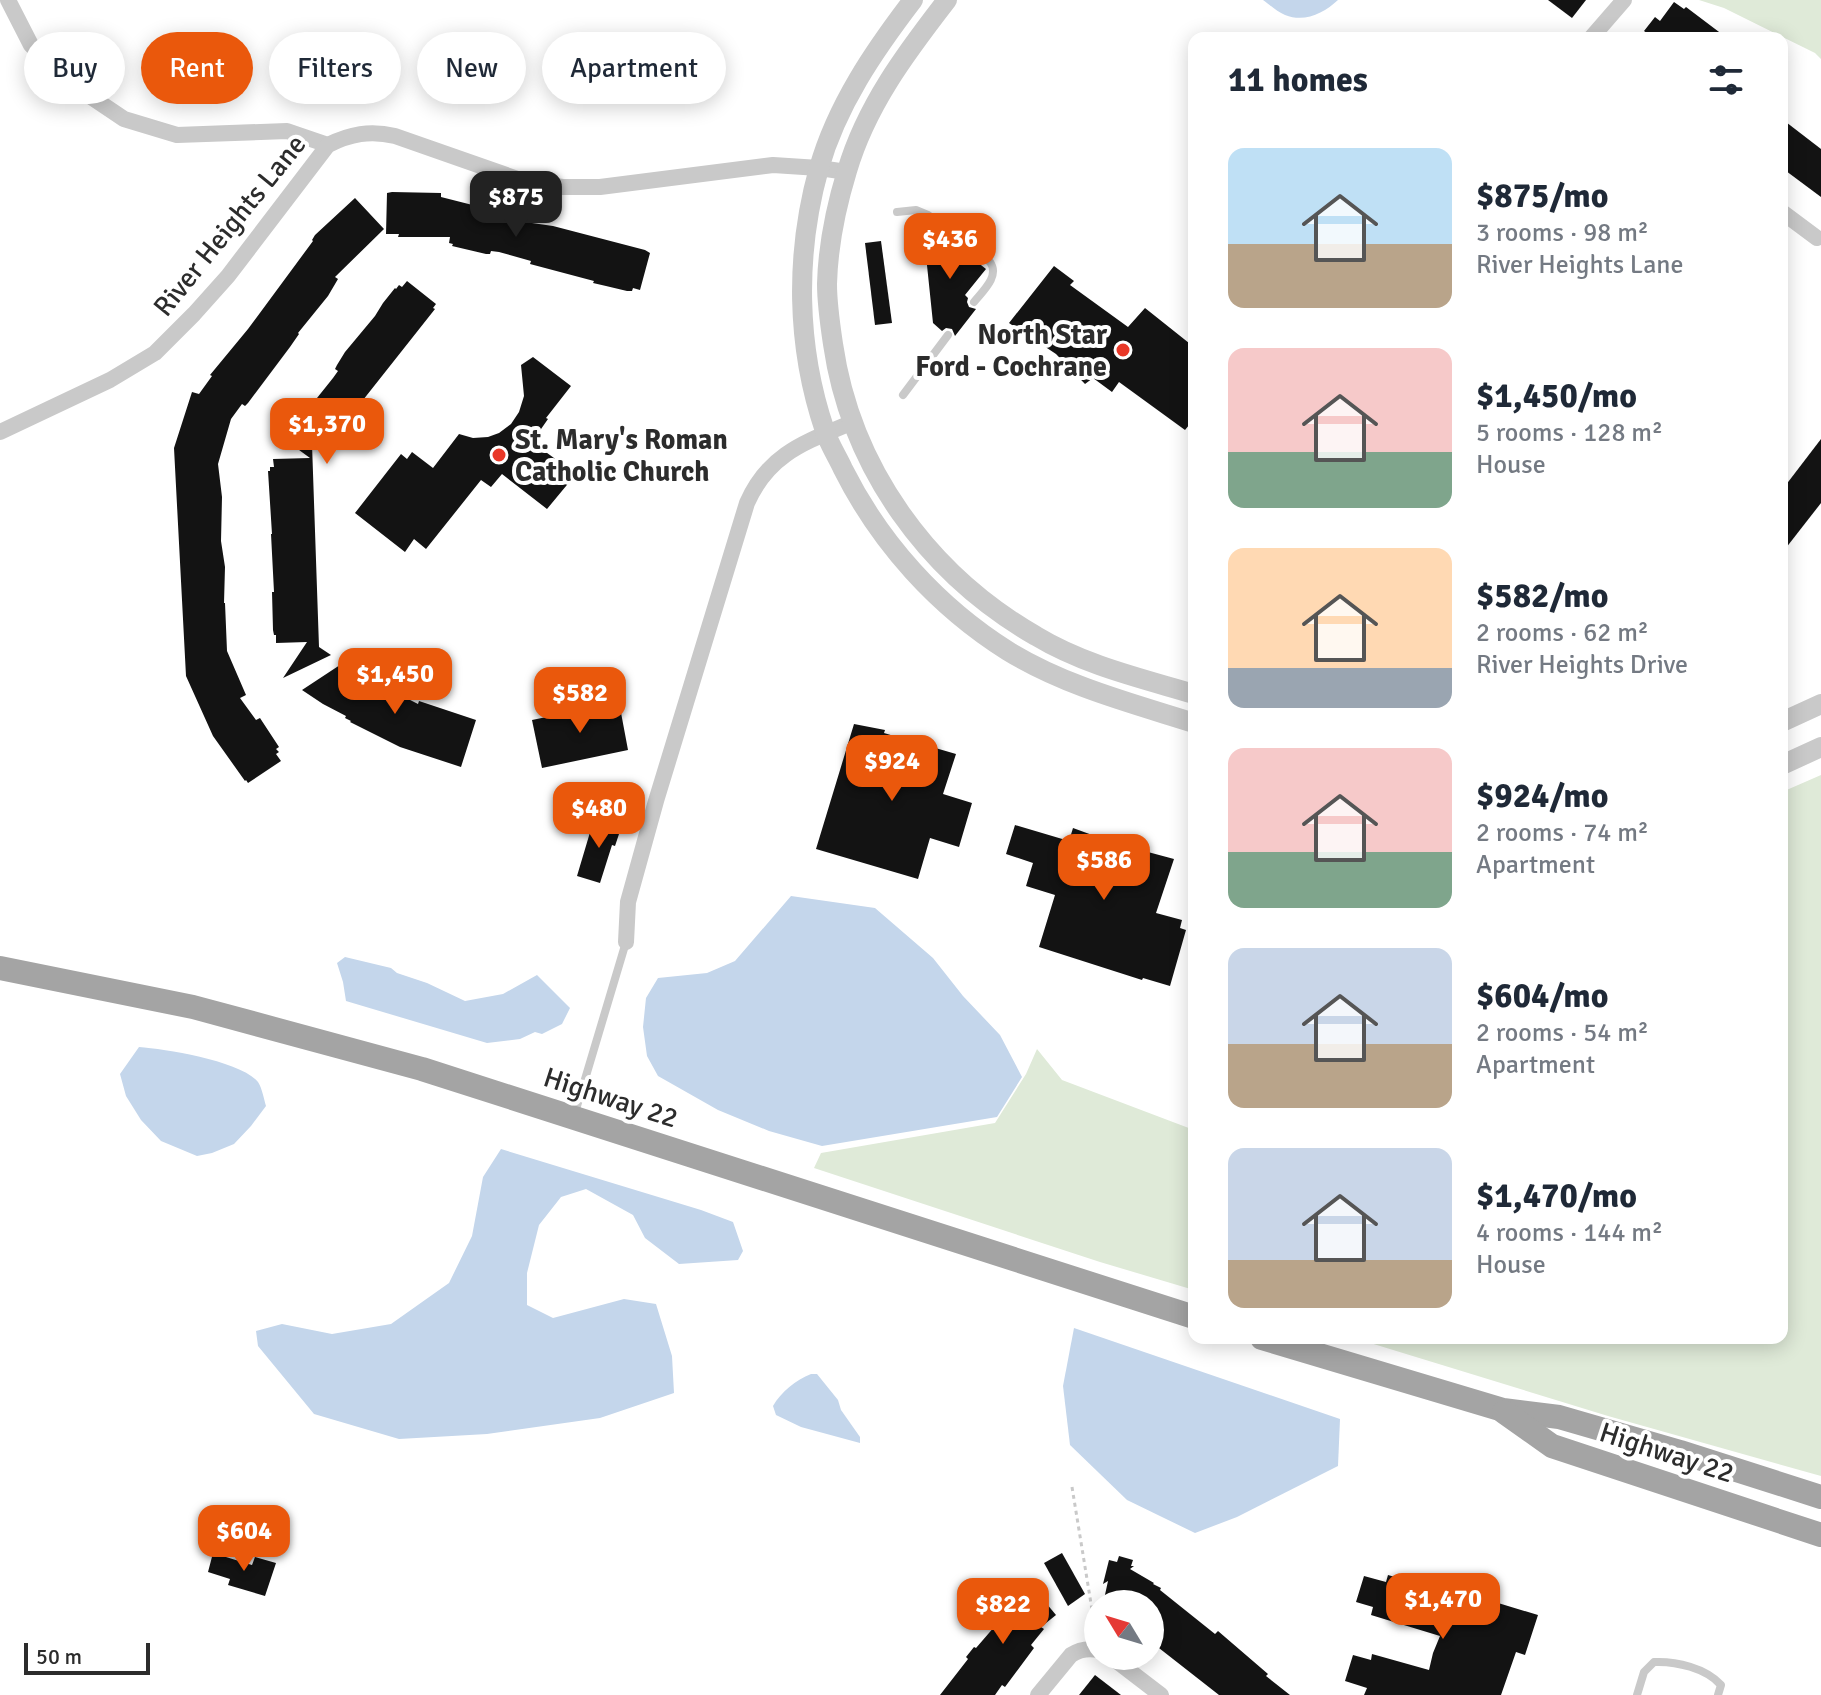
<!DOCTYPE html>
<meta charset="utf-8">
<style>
body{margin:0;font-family:Signika,sans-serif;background:#f6f6f7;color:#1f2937;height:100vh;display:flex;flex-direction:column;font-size:30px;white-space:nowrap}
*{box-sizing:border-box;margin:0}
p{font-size:26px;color:#747a83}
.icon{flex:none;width:44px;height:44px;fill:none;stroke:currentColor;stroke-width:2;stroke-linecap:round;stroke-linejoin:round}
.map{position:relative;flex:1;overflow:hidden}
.side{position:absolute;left:1188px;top:32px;width:600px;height:1312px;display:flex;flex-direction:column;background:#fff;border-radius:16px;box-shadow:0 4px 20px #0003}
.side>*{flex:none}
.banner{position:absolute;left:24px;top:32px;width:760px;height:72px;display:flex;gap:16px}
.needle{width:52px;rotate:308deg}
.fabs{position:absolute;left:1084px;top:1590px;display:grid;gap:16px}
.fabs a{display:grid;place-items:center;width:80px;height:80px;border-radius:50%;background:#fff;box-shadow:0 4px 20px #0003;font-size:40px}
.scale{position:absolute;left:24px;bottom:20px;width:126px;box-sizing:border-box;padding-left:8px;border:4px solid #2c2c2c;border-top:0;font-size:22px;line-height:28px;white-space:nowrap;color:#2c2c2c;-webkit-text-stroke:6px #fff;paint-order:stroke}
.price{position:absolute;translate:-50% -68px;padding:0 18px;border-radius:16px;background:#ea580c;color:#fff;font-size:26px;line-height:52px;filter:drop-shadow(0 2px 4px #0008)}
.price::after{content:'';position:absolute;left:50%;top:48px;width:24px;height:18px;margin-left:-12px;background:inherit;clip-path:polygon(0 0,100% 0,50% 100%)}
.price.selected{background:#222;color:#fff}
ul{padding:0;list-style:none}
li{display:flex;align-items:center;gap:24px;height:200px;padding:0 40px}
li span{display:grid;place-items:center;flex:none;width:224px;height:160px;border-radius:16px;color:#555}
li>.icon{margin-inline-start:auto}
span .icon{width:96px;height:96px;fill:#fffc;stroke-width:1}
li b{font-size:34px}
h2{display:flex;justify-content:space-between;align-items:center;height:96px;padding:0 40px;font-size:34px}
.tag{padding:0 28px;border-radius:36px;background:#fff;box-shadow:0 4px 20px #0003;font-size:28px;line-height:72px}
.tag.selected{background:#ea580c;color:#fff}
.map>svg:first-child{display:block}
.green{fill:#dfead8}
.water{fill:#c4d6eb}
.building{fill:#131313}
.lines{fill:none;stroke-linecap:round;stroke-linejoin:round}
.path{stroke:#c9c9c9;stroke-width:3;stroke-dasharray:4 4;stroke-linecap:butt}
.service{stroke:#c9c9c9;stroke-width:8}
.minor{stroke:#c9c9c9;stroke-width:16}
.tertiary{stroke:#c9c9c9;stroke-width:20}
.primary{stroke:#a4a4a4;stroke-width:24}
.poi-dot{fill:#e93828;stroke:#fff;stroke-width:3}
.labels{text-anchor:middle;stroke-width:8;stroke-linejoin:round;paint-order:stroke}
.street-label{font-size:28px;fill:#2c2c2c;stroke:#fff}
.poi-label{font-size:28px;font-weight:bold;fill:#2c2c2c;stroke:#fff;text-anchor:end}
</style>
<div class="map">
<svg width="1821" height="1695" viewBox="0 0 1821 1695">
<rect width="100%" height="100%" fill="#fff"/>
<g class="green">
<path d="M 1699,0 L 1821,0 L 1821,59 L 1815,53 L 1724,8 Z"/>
<path d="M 1821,775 L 1821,1476 L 1608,1416 L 1354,1338 L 1782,1338 L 1782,792 Z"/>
<path d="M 1037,1049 L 1062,1080 L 1194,1130 L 1194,1290 L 1100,1262 L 814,1168 L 821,1153 L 995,1123 L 1026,1074 Z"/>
</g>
<g class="water">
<path d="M 1263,0 L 1338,0 C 1324,13 1305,23 1285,15 C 1277,12 1269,4 1263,0 Z"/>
<path d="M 791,896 L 875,908 L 933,958 L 963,996 L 1000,1035 L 1022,1077 L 997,1117 L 822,1146 L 769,1131 L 718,1110 L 658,1076 L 647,1056 L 643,1027 L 646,998 L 658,978 L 707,973 L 735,961 Z"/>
<path d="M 345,957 L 391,968 L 397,973 L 427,983 L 465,1001 L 503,994 L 537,975 L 570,1008 L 562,1024 L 542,1034 L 535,1032 L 520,1039 L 487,1043 L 346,1001 L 343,982 L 337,963 Z"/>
<path d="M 139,1047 C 166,1049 241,1061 258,1082 C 262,1088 264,1099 266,1106 L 251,1126 L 234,1144 L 212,1153 L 197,1156 L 161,1141 L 141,1120 L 126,1096 L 120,1074 Z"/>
<path d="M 501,1149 L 701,1210 L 733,1222 L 743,1251 L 738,1260 L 679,1264 L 645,1238 L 633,1215 L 586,1189 L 561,1197 L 539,1225 L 527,1273 L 527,1305 L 553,1318 L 624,1299 L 656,1304 L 672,1356 L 674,1393 L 600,1418 L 487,1434 L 399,1439 L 314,1414 L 258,1346 L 256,1331 L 282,1324 L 332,1334 L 391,1324 L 449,1283 L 472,1236 L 483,1177 Z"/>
<path d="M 1074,1328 L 1340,1419 L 1338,1466 L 1237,1517 L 1195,1533 L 1127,1500 L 1070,1445 L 1063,1386 Z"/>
<path d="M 811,1374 L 817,1374 L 838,1400 L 841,1410 L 860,1437 L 860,1443 L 801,1427 L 776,1415 L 773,1406 C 781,1392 796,1380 811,1374 Z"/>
</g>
<g class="building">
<path d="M 1548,0 L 1586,0 L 1572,18 Z"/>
<path d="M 1674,2 L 1684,9 L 1686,7 L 1727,38 L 1653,38 L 1644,31 L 1655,17 L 1660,21 Z"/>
<path d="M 1782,119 L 1821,149 L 1821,197 L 1782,168 Z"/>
<path d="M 392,192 L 441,193 L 441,197 L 504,213 L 504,215 L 532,223 L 553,226 L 645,250 L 650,253 L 640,290 L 633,288 L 632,291 L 627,291 L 606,286 L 593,283 L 594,281 L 530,264 L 531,261 L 499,252 L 491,251 L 490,254 L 486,254 L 452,246 L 453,244 L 449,243 L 450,237 L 398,237 L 399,234 L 386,234 L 387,193 Z"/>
<path d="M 355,198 L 384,229 L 335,277 L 338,279 L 328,296 L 298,333 L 299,334 L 290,347 L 248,403 L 245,406 L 242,404 L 231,419 L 218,464 L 222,497 L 221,541 L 225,567 L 224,603 L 225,603 L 227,651 L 246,695 L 240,698 L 256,720 L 260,718 L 279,747 L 276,749 L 279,752 L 276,754 L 281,761 L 248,783 L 246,780 L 245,781 L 213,736 L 186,676 L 174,448 L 192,392 L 199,394 L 212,376 L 210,375 L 248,329 L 313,241 L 312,240 L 315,235 Z"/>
<path d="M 928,223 L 986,269 L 965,295 L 968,298 L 967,302 L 969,307 L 976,309 L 955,336 L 952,329 L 946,328 L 942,331 L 933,323 L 925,246 Z"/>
<path d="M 881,241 L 892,323 L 875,325 L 865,243 Z"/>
<path d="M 1054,266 L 1074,281 L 1070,285 L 1128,327 L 1145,308 L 1194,347 L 1194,419 L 1185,430 L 1119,382 L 1112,392 L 1093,378 L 1085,384 L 1056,354 L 1009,323 Z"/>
<path d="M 407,281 L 436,304 L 433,308 L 435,309 L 348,419 L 349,420 L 347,426 L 327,452 L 324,453 L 312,444 L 319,647 L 331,655 L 283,678 L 307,642 L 276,643 L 276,635 L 274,635 L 273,630 L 272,592 L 274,592 L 271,534 L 272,534 L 268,471 L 270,471 L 270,467 L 274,467 L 273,459 L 310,458 L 284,439 L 289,432 L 287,430 L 306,404 L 308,405 L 310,401 L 313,403 L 333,378 L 338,371 L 335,369 L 337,365 L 345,352 L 375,316 L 383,303 L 395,288 L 396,289 L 399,285 L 402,287 Z"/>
<path d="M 533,357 L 571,386 L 546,418 L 548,419 L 532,442 L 576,474 L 547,509 L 502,474 L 491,487 L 481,480 L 426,549 L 414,539 L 405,552 L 355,513 L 401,454 L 407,459 L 412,452 L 433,468 L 459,434 L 473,438 L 488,437 L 499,433 L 511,424 L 519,412 L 524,396 L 521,365 Z"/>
<path d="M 1821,439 L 1821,503 L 1782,553 L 1782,490 Z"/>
<path d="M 343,663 L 359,674 L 418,704 L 419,701 L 476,720 L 461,767 L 400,747 L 350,722 L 351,721 L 345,718 L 346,716 L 323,704 L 302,690 Z"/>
<path d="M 619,702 L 628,750 L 542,768 L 532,720 Z"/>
<path d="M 854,724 L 885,730 L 884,733 L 914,742 L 915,735 L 934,741 L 932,747 L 956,754 L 943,794 L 972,803 L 959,847 L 930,838 L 918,879 L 816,849 Z"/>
<path d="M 599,818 L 622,825 L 615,846 L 612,845 L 600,883 L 577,876 L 591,829 L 595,830 Z"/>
<path d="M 1015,825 L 1069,841 L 1073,828 L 1114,843 L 1116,835 L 1135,841 L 1133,848 L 1174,859 L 1156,913 L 1182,920 L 1180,928 L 1186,930 L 1170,986 L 1143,978 L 1142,980 L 1039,947 L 1055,895 L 1026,886 L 1033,863 L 1006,854 Z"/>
<path d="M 213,1553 L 252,1565 L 255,1557 L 276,1563 L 265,1596 L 228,1585 L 230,1579 L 208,1572 Z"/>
<path d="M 1062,1553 L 1085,1594 L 1068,1606 L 1044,1563 Z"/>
<path d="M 1119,1556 L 1133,1560 L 1131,1566 L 1134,1566 L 1130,1569 L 1154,1583 L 1153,1584 L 1161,1588 L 1160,1590 L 1215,1634 L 1218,1631 L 1268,1674 L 1266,1676 L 1290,1695 L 1219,1695 L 1150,1641 L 1150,1604 L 1103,1604 L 1108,1581 L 1103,1584 L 1109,1560 L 1117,1562 Z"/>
<path d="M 1388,1575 L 1458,1596 L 1461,1588 L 1486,1596 L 1485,1599 L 1538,1615 L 1525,1655 L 1516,1652 L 1501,1695 L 1364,1695 L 1367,1688 L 1345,1681 L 1353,1655 L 1371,1660 L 1372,1654 L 1429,1670 L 1433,1653 L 1440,1636 L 1371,1615 L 1373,1607 L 1356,1602 L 1364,1576 L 1386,1582 Z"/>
<path d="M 1026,1579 L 1056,1615 L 1041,1627 L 1044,1629 L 1031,1645 L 1034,1648 L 1005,1687 L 1002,1685 L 995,1695 L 940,1695 L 968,1659 L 966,1657 L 974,1647 L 976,1648 L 1008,1611 L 1004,1608 L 1019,1590 L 1016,1587 Z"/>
<path d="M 1095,1675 L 1121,1695 L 1079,1695 Z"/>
</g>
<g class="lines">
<path class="path" d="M 1072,1487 L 1094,1622"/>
<g class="service">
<path d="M 897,212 L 916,210 L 928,215 L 990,262 C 1000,276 983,291 974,302"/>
<path d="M 903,395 L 948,335"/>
<path d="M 574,1116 L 626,942"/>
<path d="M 1637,1695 L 1644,1672 L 1654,1662 C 1676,1661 1706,1668 1721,1685 L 1718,1695"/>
</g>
<g class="minor">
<path d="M 8,0 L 31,45 L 69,82 L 124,119 L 177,135 L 287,131 L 328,145"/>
<path d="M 1591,38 L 1624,0"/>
<path d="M 1782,212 L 1817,238"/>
<path d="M 0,432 L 110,380 L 155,353 L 194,314 L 228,276 L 328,145 C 350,134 370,130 395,136 L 529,183 L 563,187 L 600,187 L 773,165 L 819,168 L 847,172"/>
<path d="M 626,942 L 628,902 L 656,801 L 747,503 C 769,453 806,442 853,422"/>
<path d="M 1110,1656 L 1161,1695"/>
<path d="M 1038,1695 L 1071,1655 C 1080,1649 1088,1648 1098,1650"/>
</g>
<g class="tertiary">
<path d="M 913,0 C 874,51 837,105 819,168 C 795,254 796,346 825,431 C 829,444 837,456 843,469 C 880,543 938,607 1008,651 C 1065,686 1131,703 1194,723"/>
<path d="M 947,0 C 906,53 866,106 847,171 C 836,207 828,246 827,284 C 827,304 830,324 833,344 C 851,468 928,574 1036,636 C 1084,665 1140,678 1194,694"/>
<path d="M 1782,722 L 1821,704"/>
<path d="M 1782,765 L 1821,747"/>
</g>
<g class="primary">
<path d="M 0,968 L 193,1007 L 422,1069 L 1194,1317"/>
<path d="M 1262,1338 L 1503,1410 L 1559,1417 L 1680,1452 L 1821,1497"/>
<path d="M 1504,1412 L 1552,1446 L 1821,1535"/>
</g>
</g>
<g class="poi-dot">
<circle cx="1123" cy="350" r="8"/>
<circle cx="499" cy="455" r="8"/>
</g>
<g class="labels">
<g class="street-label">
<text transform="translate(229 225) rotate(-51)" y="10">River Heights Lane</text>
<text transform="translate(611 1097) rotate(18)" y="10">Highway 22</text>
<text transform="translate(1667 1452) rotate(18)" y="10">Highway 22</text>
</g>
<g class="poi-label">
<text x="1107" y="344">North Star<tspan x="1107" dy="32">Ford - Cochrane</tspan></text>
<text x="515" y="449" text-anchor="start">St. Mary's Roman<tspan x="515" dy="32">Catholic Church</tspan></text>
</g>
</g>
</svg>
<div class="fabs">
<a><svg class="needle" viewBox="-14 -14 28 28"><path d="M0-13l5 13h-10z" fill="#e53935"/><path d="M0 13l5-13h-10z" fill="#747a83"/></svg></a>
</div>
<div class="scale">50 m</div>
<b class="price selected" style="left:516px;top:239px">$875</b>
<b class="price" style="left:950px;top:281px">$436</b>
<b class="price" style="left:327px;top:466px">$1,370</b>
<b class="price" style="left:395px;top:716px">$1,450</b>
<b class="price" style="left:580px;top:735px">$582</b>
<b class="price" style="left:892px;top:803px">$924</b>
<b class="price" style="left:599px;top:850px">$480</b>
<b class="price" style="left:1104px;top:902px">$586</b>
<b class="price" style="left:244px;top:1573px">$604</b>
<b class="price" style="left:1443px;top:1641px">$1,470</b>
<b class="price" style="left:1003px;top:1646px">$822</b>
<div class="banner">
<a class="tag">Buy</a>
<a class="tag selected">Rent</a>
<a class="tag">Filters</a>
<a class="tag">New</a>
<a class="tag">Apartment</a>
</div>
<section class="side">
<h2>11 homes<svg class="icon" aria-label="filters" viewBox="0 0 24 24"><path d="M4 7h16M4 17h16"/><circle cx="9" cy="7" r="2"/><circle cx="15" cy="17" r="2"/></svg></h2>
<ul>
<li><span style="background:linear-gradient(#bfe0f5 60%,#b9a48a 0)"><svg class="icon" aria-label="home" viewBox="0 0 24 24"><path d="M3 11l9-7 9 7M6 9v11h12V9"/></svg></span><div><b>$875/mo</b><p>3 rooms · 98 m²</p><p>River Heights Lane</p></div></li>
<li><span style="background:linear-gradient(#f6c9c9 65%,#7fa58c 0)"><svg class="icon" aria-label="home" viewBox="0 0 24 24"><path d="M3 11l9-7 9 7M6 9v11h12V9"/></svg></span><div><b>$1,450/mo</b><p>5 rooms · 128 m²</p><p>House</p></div></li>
<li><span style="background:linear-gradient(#ffd9b3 75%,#9aa5b1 0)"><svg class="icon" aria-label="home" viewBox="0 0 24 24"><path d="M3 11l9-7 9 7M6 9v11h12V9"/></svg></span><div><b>$582/mo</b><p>2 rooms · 62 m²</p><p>River Heights Drive</p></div></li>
<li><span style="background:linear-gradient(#f6c9c9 65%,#7fa58c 0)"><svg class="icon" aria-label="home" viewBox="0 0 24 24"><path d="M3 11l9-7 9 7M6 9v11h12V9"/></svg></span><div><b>$924/mo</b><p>2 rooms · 74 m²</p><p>Apartment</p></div></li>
<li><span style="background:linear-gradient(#c9d6e8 60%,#b9a48a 0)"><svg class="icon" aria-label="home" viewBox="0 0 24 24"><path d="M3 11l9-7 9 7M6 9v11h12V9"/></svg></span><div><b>$604/mo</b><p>2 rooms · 54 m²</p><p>Apartment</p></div></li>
<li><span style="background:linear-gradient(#c9d6e8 70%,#b9a48a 0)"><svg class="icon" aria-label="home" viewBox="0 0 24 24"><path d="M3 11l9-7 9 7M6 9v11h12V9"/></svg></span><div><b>$1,470/mo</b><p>4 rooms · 144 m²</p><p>House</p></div></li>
</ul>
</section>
</div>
